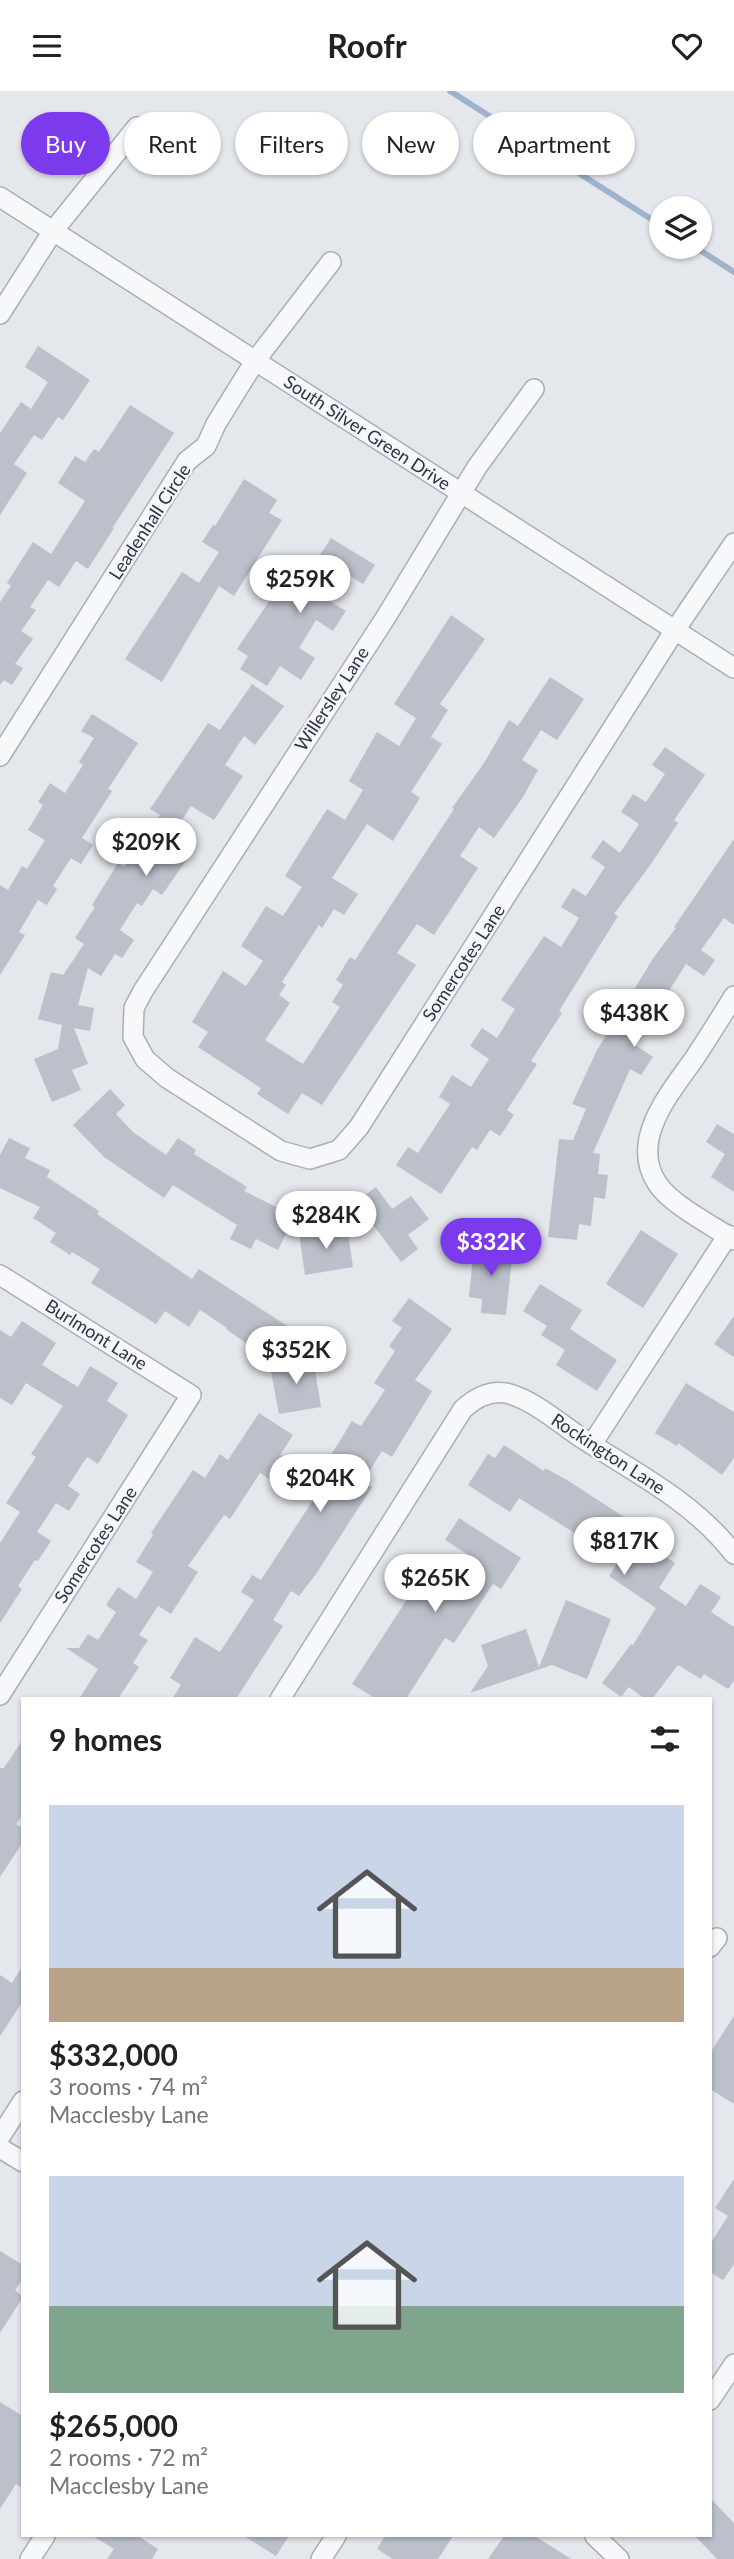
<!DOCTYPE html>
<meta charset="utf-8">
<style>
body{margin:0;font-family:Lato,sans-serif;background:#f2f2f2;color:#222;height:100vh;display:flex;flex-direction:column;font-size:26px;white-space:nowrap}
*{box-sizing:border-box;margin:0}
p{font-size:23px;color:#767676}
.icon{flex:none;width:38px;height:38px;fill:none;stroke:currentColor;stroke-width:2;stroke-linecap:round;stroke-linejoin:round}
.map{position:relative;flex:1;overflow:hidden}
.details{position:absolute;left:21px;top:1606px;width:691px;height:840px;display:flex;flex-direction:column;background:#fff;border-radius:0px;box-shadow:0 2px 5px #0004}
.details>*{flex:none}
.banner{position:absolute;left:21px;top:21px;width:693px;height:63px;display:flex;gap:14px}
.buttons{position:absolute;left:649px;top:105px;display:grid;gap:14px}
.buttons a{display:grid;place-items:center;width:63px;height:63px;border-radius:50%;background:#fff;box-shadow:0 2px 5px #0004;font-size:35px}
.price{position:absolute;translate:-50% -60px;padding:0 16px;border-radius:24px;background:#fff;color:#222;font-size:23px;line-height:46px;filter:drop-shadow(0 2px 4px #0008)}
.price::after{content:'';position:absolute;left:50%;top:42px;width:21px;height:16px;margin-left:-10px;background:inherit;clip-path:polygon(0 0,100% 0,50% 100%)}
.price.active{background:#7c3aed;color:#fff}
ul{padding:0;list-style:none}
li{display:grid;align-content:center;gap:14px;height:371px;padding:0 28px}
li span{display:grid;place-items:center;height:217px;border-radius:0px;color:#555}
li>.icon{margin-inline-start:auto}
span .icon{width:126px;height:126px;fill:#fffc;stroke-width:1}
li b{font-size:30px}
h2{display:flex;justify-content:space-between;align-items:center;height:84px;padding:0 28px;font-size:30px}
.tag{padding:0 24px;border-radius:32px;background:#fff;box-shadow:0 2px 5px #0004;font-size:24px;line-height:63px}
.tag.active{background:#7c3aed;color:#fff}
header{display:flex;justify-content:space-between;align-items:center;height:91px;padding:0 28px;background:#fff;font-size:32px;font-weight:700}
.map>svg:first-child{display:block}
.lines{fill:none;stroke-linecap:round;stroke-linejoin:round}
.stream{stroke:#9fb4cc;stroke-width:6}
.building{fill:#bbc0ca}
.minor-casing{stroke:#a9aeb7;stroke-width:22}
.minor{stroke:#f7f8fa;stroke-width:19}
.labels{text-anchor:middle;stroke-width:5;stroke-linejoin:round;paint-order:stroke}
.street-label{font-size:18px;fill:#2b3445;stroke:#f4f6f9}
</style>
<header><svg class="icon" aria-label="menu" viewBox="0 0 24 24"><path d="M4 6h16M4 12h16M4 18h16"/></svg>Roofr<svg class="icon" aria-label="heart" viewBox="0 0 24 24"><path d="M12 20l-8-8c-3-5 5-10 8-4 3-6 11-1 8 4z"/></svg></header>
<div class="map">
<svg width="734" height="2468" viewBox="0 0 734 2468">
<rect width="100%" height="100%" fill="#e4e7ec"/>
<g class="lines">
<g class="stream">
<path d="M 450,0 L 662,135"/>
<path d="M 695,156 L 734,181"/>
</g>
</g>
<g class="building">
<path d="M 38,255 L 90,289 L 63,329 L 58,326 L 42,349 L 34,344 L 14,373 L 27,382 L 0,424 L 0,342 L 21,311 L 31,318 L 48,291 L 25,276 Z"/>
<path d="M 130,314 L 174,342 L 113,436 L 114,437 L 88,478 L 76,470 L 59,496 L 48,489 L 30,516 L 36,519 L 21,540 L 33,548 L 15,573 L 23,577 L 12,594 L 4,589 L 0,594 L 0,511 L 11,495 L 7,492 L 33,451 L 51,463 L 85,410 L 58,392 L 75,365 L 85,371 L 94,358 L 99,361 Z"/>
<path d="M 244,388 L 277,409 L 269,422 L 282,429 L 234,505 L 219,495 L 162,591 L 125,568 L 182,481 L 199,492 L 219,461 L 202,451 L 213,434 L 215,435 Z"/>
<path d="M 331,447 L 375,474 L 363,493 L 345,482 L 328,509 L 346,520 L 333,540 L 316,529 L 299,557 L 315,567 L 301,589 L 280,575 L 267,595 L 240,578 L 248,565 L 237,558 L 282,491 L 293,498 L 298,490 L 302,492 Z"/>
<path d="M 451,524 L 485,548 L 440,613 L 448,619 L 431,646 L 442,653 L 411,701 L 420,707 L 393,750 L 367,733 L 332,787 L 358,803 L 344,824 L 334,818 L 322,837 L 319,834 L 282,891 L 286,894 L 279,904 L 290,912 L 265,949 L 303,973 L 340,916 L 332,911 L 343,894 L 336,889 L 350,866 L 355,869 L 454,718 L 452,717 L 484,672 L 509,629 L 518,635 L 550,586 L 584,608 L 557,649 L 541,639 L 522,669 L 538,679 L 523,706 L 494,747 L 479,736 L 460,765 L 478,777 L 434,844 L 417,833 L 397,862 L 416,874 L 322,1014 L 302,1002 L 288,1023 L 257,1003 L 261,997 L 198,956 L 208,941 L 192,931 L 223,880 L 246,895 L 263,870 L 241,855 L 266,815 L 283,825 L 302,796 L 285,785 L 327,718 L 345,729 L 363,699 L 349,690 L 377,641 L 399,655 L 416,627 L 394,613 Z"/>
<path d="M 252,593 L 284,615 L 255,654 L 244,645 L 225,674 L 243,685 L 214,729 L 191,715 L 173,743 L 194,758 L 162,804 L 153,798 L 142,815 L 137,812 L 120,839 L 134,849 L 122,867 L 115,863 L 101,885 L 88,877 L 78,914 L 94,917 L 90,940 L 74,937 L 88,973 L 72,979 L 81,999 L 52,1011 L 34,968 L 58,958 L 62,934 L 38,928 L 51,881 L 63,884 L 84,853 L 75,847 L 95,816 L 92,814 L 118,772 L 124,776 L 160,724 L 150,718 L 208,632 L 220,639 Z"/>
<path d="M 92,623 L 138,652 L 108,698 L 112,700 L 82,747 L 93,754 L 81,773 L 71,767 L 53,795 L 57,798 L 47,814 L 38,809 L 19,841 L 25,844 L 0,884 L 0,794 L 8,799 L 22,775 L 27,778 L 45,749 L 28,739 L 43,714 L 38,711 L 50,692 L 65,702 L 83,674 L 79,671 L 94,647 L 81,640 Z"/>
<path d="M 665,656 L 705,684 L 674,729 L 678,732 L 651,773 L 614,823 L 618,825 L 559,920 L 562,922 L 531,970 L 537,973 L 507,1019 L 514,1024 L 500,1045 L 490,1039 L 477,1059 L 472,1056 L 441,1103 L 396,1074 L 408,1056 L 418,1062 L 450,1013 L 439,1006 L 452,984 L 471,996 L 489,968 L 470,955 L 482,937 L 497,947 L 515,918 L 501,909 L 544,845 L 561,856 L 579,827 L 561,816 L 573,797 L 586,805 L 605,776 L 591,766 L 603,749 L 620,762 L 639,733 L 621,721 L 633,703 L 646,711 L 665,683 L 652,674 Z"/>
<path d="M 734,748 L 734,834 L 724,827 L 701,859 L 715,869 L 704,885 L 686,873 L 667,903 L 684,915 L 672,935 L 654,923 L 635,954 L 653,966 L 641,984 L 630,978 L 593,1062 L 600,1063 L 598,1083 L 608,1084 L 605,1108 L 594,1106 L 591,1135 L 579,1133 L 577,1149 L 548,1146 L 559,1048 L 573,1049 L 586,1018 L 572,1013 L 596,961 L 654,866 L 676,837 L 674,836 Z"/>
<path d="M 110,998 L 125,1014 L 116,1023 L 133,1041 L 166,1064 L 178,1047 L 196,1059 L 194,1063 L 247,1096 L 244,1100 L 295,1125 L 278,1159 L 256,1148 L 251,1158 L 230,1148 L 237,1134 L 173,1094 L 164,1107 L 104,1066 L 73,1034 Z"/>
<path d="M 717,1033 L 734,1043 L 734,1101 L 711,1086 L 725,1063 L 706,1051 Z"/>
<path d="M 9,1047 L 30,1057 L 25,1067 L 50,1079 L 47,1086 L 99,1120 L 97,1123 L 192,1188 L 199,1178 L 289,1236 L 267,1267 L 226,1238 L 227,1237 L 200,1219 L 189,1236 L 165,1220 L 156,1233 L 91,1192 L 100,1178 L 72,1161 L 70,1164 L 50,1151 L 56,1142 L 33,1127 L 40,1116 L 0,1097 L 0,1064 Z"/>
<path d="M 376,1096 L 392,1118 L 411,1105 L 429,1128 L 408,1144 L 418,1158 L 401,1171 L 356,1111 Z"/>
<path d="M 347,1136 L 353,1176 L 305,1184 L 299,1143 Z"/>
<path d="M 641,1139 L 678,1163 L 643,1217 L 606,1193 Z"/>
<path d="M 474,1154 L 513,1158 L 506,1224 L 481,1222 L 482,1208 L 469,1206 Z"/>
<path d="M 540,1193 L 582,1219 L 570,1238 L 617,1269 L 597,1300 L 556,1274 L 565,1259 L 541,1244 L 547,1235 L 523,1220 Z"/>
<path d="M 409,1207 L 452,1238 L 415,1289 L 432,1300 L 392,1366 L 382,1360 L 363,1390 L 372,1396 L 316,1483 L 299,1505 L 291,1500 L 273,1529 L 283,1535 L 236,1608 L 172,1608 L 181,1594 L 170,1587 L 195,1546 L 220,1561 L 254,1509 L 241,1501 L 252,1484 L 261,1489 L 317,1403 L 310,1398 L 352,1330 L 361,1335 L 385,1299 L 374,1292 L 395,1260 L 389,1255 L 402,1237 L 392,1230 Z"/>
<path d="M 734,1225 L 734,1266 L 714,1253 Z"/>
<path d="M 22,1230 L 56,1252 L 42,1274 L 78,1296 L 90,1275 L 118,1292 L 107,1310 L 128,1324 L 98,1373 L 87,1366 L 68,1395 L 80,1403 L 69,1420 L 56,1412 L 37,1441 L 51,1450 L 38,1470 L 35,1469 L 18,1495 L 22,1498 L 0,1532 L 0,1452 L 20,1421 L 6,1412 L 36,1366 L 31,1363 L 63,1315 L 26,1292 L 12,1314 L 0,1307 L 0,1239 L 11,1246 Z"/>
<path d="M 313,1267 L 321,1316 L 279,1323 L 270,1275 Z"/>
<path d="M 686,1292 L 734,1321 L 734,1367 L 722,1384 L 678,1352 L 677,1355 L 655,1342 Z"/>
<path d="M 259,1322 L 293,1344 L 280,1364 L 285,1367 L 271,1389 L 260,1382 L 230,1428 L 224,1424 L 188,1475 L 198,1481 L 171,1523 L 158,1515 L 139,1544 L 148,1549 L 133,1572 L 139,1576 L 118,1608 L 79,1608 L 98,1578 L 66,1557 L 79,1557 L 88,1543 L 98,1549 L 116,1521 L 106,1514 L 118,1496 L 136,1508 L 153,1481 L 136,1471 L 153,1444 L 151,1442 L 193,1379 L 205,1387 L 220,1363 L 228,1369 Z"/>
<path d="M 504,1354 L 544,1380 L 545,1377 L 567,1389 L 641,1437 L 644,1432 L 662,1443 L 653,1457 L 675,1472 L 659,1497 L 686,1515 L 700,1493 L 721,1506 L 711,1521 L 734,1536 L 734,1590 L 728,1598 L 704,1583 L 701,1588 L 678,1574 L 652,1608 L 645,1608 L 629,1596 L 621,1606 L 602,1592 L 631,1553 L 633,1554 L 656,1517 L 609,1485 L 619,1470 L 519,1407 L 510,1421 L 468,1394 L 488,1363 L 495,1367 Z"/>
<path d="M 459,1427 L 521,1467 L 501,1498 L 493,1493 L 454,1552 L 445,1547 L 406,1608 L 376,1608 L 352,1593 L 428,1476 L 449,1490 L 467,1463 L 445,1449 Z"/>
<path d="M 566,1509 L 611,1528 L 587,1588 L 552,1574 L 470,1602 L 488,1575 L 481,1554 L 526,1538 L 539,1576 Z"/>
<path d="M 23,1648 L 23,1724 L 16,1733 L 23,1738 L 23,1751 L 0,1786 L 0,1677 L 4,1677 Z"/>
<path d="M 23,1874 L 23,1910 L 0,1945 L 0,1884 L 12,1892 Z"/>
<path d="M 734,1925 L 734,2013 L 710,1998 L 710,1962 Z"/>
<path d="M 734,2088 L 734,2173 L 723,2189 L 710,2181 L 710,2153 L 728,2125 L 715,2117 Z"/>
<path d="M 0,2160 L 23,2174 L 23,2188 L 15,2199 L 23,2206 L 0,2242 Z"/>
<path d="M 0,2311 L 23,2325 L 23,2398 L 16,2393 L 0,2418 Z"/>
<path d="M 710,2407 L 734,2432 L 734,2468 L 717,2468 L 695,2445 L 710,2445 Z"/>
<path d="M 93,2445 L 138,2445 L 158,2458 L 152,2468 L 107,2468 L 114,2458 Z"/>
<path d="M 244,2445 L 289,2445 L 276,2465 Z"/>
<path d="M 385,2445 L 453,2445 L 438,2468 L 393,2468 L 377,2458 Z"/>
<path d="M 504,2445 L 535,2445 L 571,2468 L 488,2468 Z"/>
</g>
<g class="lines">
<g class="minor-casing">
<g id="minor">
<path d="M 0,106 L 734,577"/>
<path d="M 0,223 L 53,140 L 137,36"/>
<path d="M 534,298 L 477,376 L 386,526 L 143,900 L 134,917 L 133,946 L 145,968 L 167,987 L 281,1060 L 310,1068 L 339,1059 L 359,1036 L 675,539 L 734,452"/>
<path d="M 0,665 L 187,370 L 206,355 L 216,333 L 255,270 L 331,171"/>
<path d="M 734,905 C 721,926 708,947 694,968 C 670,1002 629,1049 657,1092 C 671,1114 712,1134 734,1149"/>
<path d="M 0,1184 L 191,1304 L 0,1604"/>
<path d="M 592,1353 L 728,1144"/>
<path d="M 280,1608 L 463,1318 C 475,1307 489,1299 506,1302 C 532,1308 558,1331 580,1346 C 635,1382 693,1410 734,1463"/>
<path d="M 710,1856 L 717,1847"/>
<path d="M 0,2046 L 23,2010"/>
<path d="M 0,2057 L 23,2071"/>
<path d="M 710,2309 L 734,2273"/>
<path d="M 595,2445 L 619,2468"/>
<path d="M 30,2468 L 45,2445"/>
<path d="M 321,2468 L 336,2445"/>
</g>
</g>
<use href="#minor" class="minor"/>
</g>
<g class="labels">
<g class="street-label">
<text transform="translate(367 342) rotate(33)" y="6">South Silver Green Drive</text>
<text transform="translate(150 431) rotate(-57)" y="6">Leadenhall Circle</text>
<text transform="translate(332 608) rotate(-57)" y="6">Willersley Lane</text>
<text transform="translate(464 872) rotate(-57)" y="6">Somercotes Lane</text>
<text transform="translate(96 1244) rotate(32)" y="6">Burlmont Lane</text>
<text transform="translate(608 1363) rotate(33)" y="6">Rockington Lane</text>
<text transform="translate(96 1454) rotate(-57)" y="6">Somercotes Lane</text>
</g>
</g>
</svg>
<div class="buttons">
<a><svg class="icon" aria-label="layers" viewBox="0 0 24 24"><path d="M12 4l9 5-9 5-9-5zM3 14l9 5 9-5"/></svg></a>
</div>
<b class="price" style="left:300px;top:524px">$259K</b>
<b class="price" style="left:146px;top:787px">$209K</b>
<b class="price" style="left:634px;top:958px">$438K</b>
<b class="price" style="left:326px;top:1160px">$284K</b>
<b class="price active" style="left:491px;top:1187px">$332K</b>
<b class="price" style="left:296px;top:1295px">$352K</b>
<b class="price" style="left:320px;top:1423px">$204K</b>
<b class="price" style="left:624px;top:1486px">$817K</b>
<b class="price" style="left:435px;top:1523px">$265K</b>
<div class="banner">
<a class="tag active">Buy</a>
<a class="tag">Rent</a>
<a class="tag">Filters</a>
<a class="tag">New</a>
<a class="tag">Apartment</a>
</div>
<section class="details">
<h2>9 homes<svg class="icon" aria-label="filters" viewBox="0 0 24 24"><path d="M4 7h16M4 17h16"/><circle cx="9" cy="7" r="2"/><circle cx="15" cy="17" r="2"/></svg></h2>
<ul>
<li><span style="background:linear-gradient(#c9d6e8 75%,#b9a48a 0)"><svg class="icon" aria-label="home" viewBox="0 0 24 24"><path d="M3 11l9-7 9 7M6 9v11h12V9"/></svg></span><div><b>$332,000</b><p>3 rooms · 74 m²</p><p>Macclesby Lane</p></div></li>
<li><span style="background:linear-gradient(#c9d6e8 60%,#7fa58c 0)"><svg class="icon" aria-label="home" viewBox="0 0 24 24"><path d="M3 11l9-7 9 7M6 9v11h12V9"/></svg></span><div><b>$265,000</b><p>2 rooms · 72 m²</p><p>Macclesby Lane</p></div></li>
</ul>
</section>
</div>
